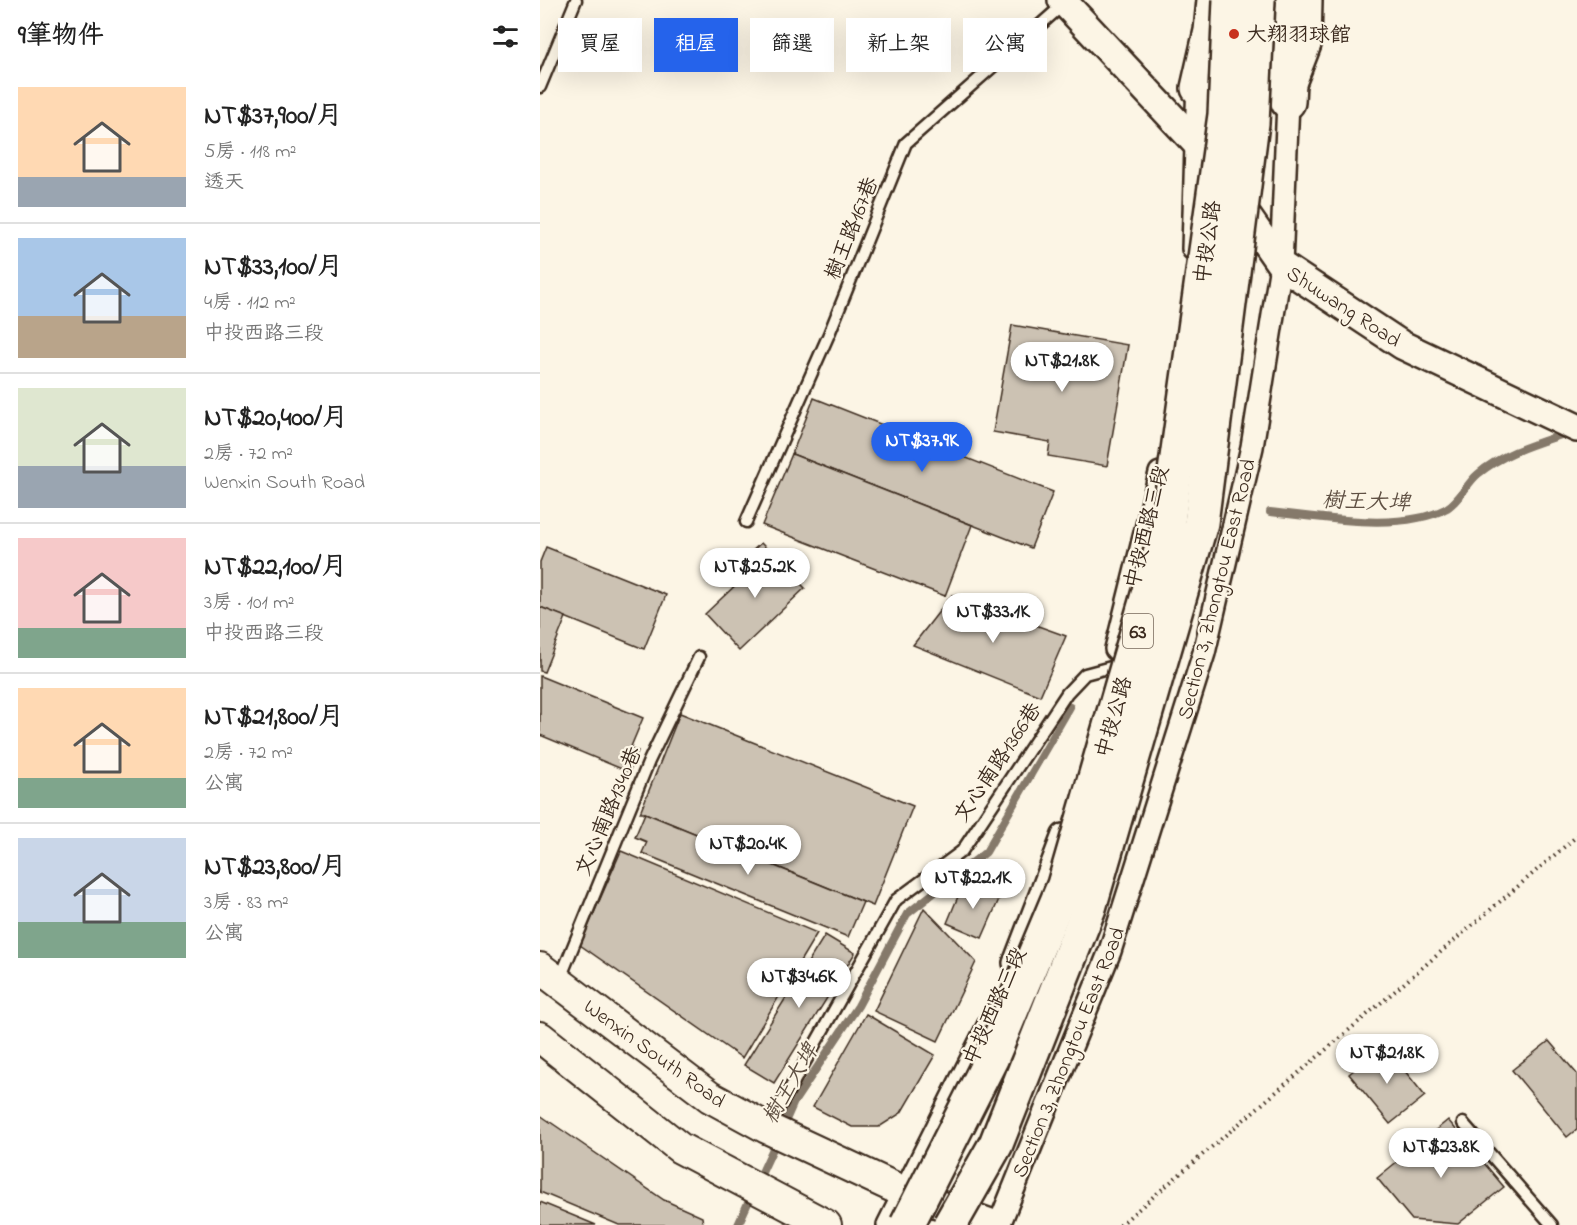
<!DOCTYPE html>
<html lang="zh-TW">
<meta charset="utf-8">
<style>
body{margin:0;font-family:"Indie Flower","LXGW WenKai TC",sans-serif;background:#f2f2f2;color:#222;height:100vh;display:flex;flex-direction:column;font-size:22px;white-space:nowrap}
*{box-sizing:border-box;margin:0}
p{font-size:20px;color:#767676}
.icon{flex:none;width:33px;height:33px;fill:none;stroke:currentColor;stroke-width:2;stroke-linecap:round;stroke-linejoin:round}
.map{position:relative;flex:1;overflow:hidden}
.details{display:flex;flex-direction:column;background:#fff;width:540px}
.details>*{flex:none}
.guide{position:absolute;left:18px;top:18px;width:570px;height:54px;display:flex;gap:12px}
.price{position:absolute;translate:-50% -51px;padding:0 14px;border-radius:21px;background:#fff;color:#222;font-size:20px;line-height:39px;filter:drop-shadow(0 2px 3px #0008)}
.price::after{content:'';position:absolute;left:50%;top:36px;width:18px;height:14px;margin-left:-9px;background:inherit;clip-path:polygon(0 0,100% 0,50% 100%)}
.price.active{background:#2563eb;color:#fff}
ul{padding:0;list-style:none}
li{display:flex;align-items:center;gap:18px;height:150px;padding:0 18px}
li+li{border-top:2px solid #e0e0e0}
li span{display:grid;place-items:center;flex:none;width:168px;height:120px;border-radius:0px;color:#555}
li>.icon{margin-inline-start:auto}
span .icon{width:72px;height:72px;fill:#fffc;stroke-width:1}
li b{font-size:26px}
h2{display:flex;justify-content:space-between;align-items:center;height:72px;padding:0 18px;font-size:26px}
.pill{padding:0 21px;border-radius:0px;background:#fff;box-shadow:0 6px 24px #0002;font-size:21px;line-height:54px}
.pill.active{background:#2563eb;color:#fff}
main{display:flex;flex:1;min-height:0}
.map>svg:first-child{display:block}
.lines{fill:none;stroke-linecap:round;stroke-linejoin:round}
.stream{stroke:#85796b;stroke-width:8}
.building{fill:#ccc2b3;stroke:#3b2a1e;stroke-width:1.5}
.service-casing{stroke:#3b2a1e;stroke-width:15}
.minor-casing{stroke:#3b2a1e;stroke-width:26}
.tertiary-casing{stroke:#3b2a1e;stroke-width:32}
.secondary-casing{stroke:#3b2a1e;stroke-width:34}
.primary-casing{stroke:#3b2a1e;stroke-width:38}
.path{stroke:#3b2a1e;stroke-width:4;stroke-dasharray:1.5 4.5;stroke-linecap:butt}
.service{stroke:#fcf5e5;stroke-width:10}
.minor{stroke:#fcf5e5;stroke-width:21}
.tertiary{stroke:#fcf5e5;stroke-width:27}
.secondary{stroke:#fcf5e5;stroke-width:30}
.primary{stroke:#fcf5e5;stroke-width:33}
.primary-bridge-casing{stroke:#3b2a1e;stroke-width:38;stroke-linecap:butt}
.primary-bridge{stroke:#fcf5e5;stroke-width:33}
.poi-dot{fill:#c8321e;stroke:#fcf5e5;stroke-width:2}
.labels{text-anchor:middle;stroke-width:4.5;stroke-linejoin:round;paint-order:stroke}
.shield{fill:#fcf5e5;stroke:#75675a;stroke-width:1.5}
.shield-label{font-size:20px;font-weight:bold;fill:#3b2a1e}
.poi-label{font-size:21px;fill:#3b2a1e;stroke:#fcf5e5;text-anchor:start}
.street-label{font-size:21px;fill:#3b2a1e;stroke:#fcf5e5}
.water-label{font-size:22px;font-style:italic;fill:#605144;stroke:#fcf5e5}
</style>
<main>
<section class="details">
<h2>9筆物件<svg class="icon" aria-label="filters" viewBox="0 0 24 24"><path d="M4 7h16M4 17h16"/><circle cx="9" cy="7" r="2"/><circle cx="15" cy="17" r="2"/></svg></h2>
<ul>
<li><span style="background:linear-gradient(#ffd9b3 75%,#9aa5b1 0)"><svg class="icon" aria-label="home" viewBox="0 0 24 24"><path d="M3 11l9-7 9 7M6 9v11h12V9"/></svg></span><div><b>NT$37,900/月</b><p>5房 · 118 m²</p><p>透天</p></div></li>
<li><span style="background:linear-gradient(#a9c7e8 65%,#b9a48a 0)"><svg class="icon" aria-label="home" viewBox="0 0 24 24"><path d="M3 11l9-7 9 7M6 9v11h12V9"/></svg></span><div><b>NT$33,100/月</b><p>4房 · 112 m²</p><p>中投西路三段</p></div></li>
<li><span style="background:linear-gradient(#dfe7d0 65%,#9aa5b1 0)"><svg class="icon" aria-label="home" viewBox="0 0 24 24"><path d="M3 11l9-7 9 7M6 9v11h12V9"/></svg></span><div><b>NT$20,400/月</b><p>2房 · 72 m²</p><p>Wenxin South Road</p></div></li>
<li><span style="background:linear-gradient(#f6c9c9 75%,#7fa58c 0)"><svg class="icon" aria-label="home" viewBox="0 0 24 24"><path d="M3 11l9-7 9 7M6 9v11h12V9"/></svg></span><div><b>NT$22,100/月</b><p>3房 · 101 m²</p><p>中投西路三段</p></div></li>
<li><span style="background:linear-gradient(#ffd9b3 75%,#7fa58c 0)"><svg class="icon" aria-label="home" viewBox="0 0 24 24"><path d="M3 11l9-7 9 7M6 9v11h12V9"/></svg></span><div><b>NT$21,800/月</b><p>2房 · 72 m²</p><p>公寓</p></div></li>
<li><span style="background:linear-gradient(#c9d6e8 70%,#7fa58c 0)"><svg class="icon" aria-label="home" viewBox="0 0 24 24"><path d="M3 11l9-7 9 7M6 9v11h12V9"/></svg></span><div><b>NT$23,800/月</b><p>3房 · 83 m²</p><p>公寓</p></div></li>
</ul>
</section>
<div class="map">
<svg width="1037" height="1225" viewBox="0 0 1037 1225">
<rect width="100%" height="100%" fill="#fcf5e5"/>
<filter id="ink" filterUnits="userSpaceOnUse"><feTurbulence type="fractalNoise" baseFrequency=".0167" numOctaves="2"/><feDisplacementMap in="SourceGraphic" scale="12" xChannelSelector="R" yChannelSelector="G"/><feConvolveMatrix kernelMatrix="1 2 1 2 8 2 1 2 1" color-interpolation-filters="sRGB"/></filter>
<g filter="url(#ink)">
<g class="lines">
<g class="stream">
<path d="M 730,512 C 780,517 862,533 907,508 C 920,500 927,483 938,474 C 964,452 998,443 1030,432"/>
<path d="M 242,1129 L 254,1102 L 318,1006 L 367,914 L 446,852 L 530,707"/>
<path d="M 217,1183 L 237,1140"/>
<path d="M 198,1225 L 212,1194"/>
</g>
</g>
<g class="building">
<path d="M 472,325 L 588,345 L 567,466 L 508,456 L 510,442 L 453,432 Z"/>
<path d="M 274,398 L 513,492 L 491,548 L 252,454 Z"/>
<path d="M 252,454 L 432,525 L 405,596 L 222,525 Z"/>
<path d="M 221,543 L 265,588 L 199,651 L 165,614 L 220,562 L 210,553 Z"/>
<path d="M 6,547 L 126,595 L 104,649 L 0,607 L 0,562 Z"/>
<path d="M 412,595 L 526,636 L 500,696 L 373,645 Z"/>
<path d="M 0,607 L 26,617 L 4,672 L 0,671 Z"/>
<path d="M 0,676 L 103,718 L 90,749 L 98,751 L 89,772 L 0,735 Z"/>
<path d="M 140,713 L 373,806 L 333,906 L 105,813 L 100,813 Z"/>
<path d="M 105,813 L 323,902 L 308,937 L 102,853 L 107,842 L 95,837 Z"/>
<path d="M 81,851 L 277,933 L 202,1058 L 40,945 Z"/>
<path d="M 424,882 L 460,897 L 442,938 L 407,923 Z"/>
<path d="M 384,908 L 436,962 L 398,1041 L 334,1011 Z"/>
<path d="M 285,935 L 315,953 L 234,1083 L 204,1065 Z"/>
<path d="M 326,1014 L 395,1055 L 361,1113 L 339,1127 L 312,1127 L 273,1107 Z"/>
<path d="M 1009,1041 L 1037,1074 L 1037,1129 L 1027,1137 L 972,1070 Z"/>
<path d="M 844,1045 L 885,1096 L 850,1124 L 809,1074 Z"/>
<path d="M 0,1115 L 124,1200 L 162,1217 L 163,1225 L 79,1225 L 0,1192 Z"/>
<path d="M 908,1120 L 964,1187 L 918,1224 L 872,1220 L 837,1178 Z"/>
<path d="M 0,1202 L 56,1225 L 0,1225 Z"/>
</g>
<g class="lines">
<g class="service-casing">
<g id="service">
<path d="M 0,87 L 36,0"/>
<path d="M 206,522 L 289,334 L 366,143 L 525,3"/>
<path d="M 19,981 L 109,761 L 159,657"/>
<path d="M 923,1123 L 1012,1225"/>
<path d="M 229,1126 L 356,900 L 422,851 L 527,693 L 545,674 L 571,667"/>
</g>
</g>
<g class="minor-casing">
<g id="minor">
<path d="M 653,249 L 658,76"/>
<path d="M 576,649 L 620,473"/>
<path d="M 474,963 L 523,835"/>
<path d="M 348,1225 L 454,1014"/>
<path d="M 459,1225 L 570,951 L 664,653 L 712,447 L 741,265 L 748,102 L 770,45 L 771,0"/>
</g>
</g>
<g class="tertiary-casing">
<g id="tertiary">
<path d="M 522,0 L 656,143 L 741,265 L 862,345 L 1037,428"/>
<path d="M 364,1192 L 456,1225"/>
</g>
</g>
<g class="secondary-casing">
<g id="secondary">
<path d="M 0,968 L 170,1097 L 227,1128 L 364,1192"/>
<path d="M 0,1037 L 140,1148 L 286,1225"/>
</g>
</g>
<g class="primary-casing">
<g id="primary">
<path d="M 658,88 L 671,31 L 674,0"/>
<path d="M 748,102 L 753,0"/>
</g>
</g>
<path class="path" d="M 580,1225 L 1037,836"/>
<use href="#service" class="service"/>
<use href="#minor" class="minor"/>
<use href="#tertiary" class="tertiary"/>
<use href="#secondary" class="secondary"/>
<use href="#primary" class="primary"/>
<g class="primary-bridge-casing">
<g id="primary-bridge">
<path d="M 367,1225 L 452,1057 L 524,885 L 627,529 L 685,115 L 690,0"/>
<path d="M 410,1225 L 456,1144 L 549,908 L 661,523 L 712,123 L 718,0"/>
</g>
</g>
<use href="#primary-bridge" class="primary-bridge"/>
</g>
</g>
<circle class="poi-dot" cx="694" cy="34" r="6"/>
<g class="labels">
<rect class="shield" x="583" y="614" width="30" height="34" rx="4.5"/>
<g class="shield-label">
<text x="598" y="638">63</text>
</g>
<g class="poi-label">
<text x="706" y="41">大翔羽球館</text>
</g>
<g class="street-label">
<text transform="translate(311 228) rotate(-68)" y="7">樹王路167巷</text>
<text transform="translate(667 242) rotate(-82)" y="7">中投公路</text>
<text transform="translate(804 306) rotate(33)" y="7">Shuwang Road</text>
<text transform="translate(606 527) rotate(-76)" y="7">中投西路三段</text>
<text transform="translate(676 589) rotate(-76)" y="7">Section 3, Zhongtou East Road</text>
<text transform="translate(573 717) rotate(-74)" y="7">中投公路</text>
<text transform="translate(457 762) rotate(-56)" y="7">文心南路1366巷</text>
<text transform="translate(68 811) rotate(-67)" y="7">文心南路1340巷</text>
<text transform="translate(454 1006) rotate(-66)" y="7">中投西路三段</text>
<text transform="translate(528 1052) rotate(-68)" y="7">Section 3, Zhongtou East Road</text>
<text transform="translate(115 1053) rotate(36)" y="7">Wenxin South Road</text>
</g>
<g class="water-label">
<text transform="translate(826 500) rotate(2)" y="8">樹王大埤</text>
<text transform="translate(249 1083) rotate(-60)" y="8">樹王大埤</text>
</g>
</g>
</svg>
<b class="price" style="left:522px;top:393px">NT$21.8K</b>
<b class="price active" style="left:382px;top:473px">NT$37.9K</b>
<b class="price" style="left:215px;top:599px">NT$25.2K</b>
<b class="price" style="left:453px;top:644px">NT$33.1K</b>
<b class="price" style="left:208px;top:876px">NT$20.4K</b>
<b class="price" style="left:433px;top:910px">NT$22.1K</b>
<b class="price" style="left:259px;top:1009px">NT$34.6K</b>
<b class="price" style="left:847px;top:1085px">NT$21.8K</b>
<b class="price" style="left:901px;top:1179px">NT$23.8K</b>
<div class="guide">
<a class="pill">買屋</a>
<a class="pill active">租屋</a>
<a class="pill">篩選</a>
<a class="pill">新上架</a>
<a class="pill">公寓</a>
</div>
</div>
</main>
